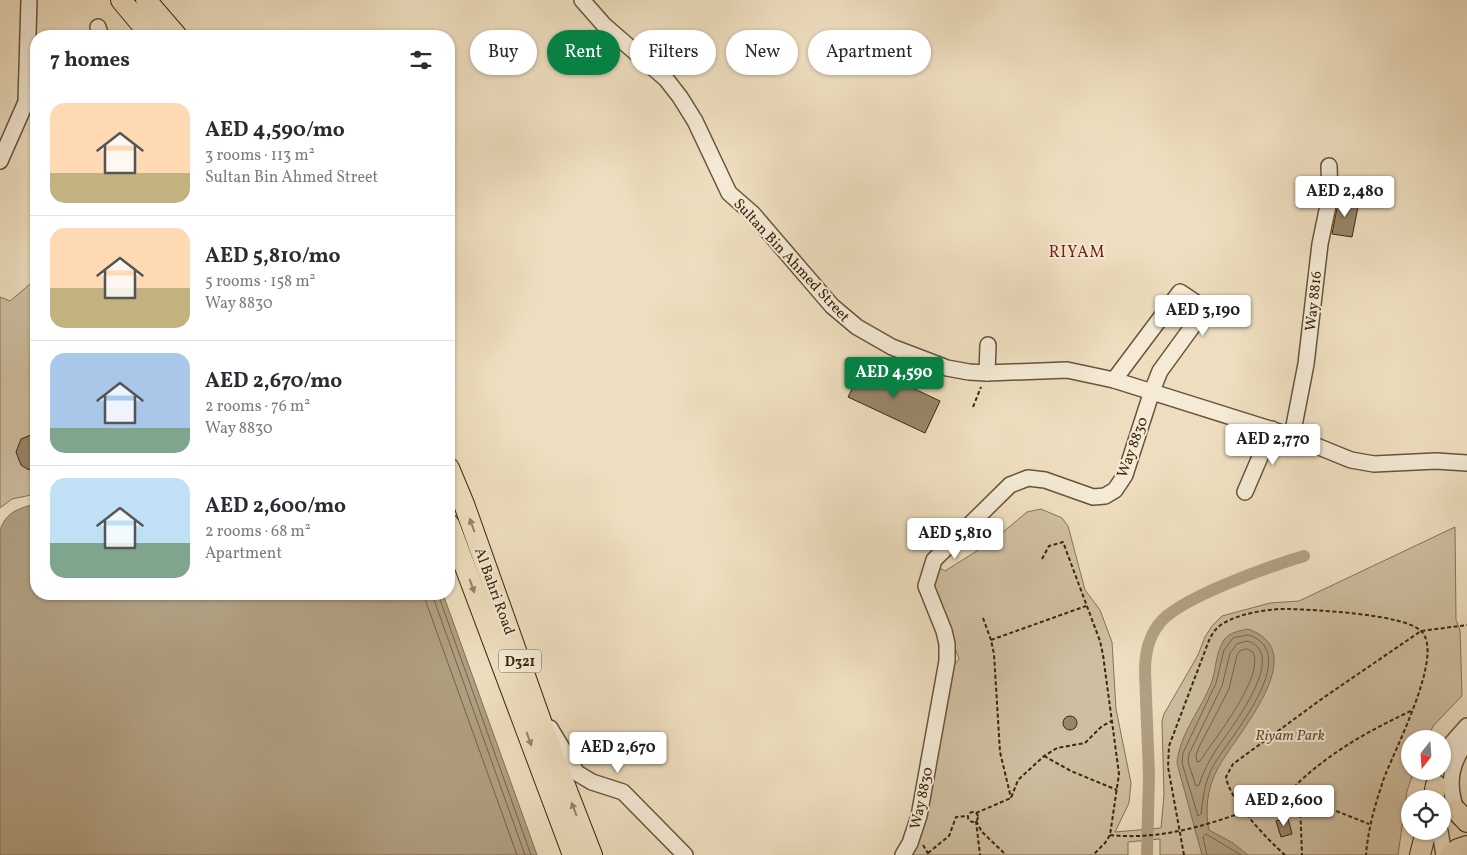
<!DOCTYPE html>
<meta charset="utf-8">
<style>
body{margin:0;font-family:Vollkorn,serif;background:#f7f7f7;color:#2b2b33;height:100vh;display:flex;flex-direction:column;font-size:19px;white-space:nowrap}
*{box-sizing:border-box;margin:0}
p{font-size:16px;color:#7c7c81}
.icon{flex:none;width:28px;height:28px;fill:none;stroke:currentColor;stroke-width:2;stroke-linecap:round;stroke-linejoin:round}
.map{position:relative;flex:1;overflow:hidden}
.side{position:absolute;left:30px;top:30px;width:425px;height:570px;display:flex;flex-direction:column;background:#fff;border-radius:20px;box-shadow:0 1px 4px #0004}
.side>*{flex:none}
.top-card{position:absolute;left:470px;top:30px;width:475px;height:45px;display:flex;gap:10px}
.needle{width:32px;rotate:197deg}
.fabs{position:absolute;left:1401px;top:730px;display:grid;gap:10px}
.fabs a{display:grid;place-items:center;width:50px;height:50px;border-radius:50%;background:#fff;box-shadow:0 1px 4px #0004;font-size:25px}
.price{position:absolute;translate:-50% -42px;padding:0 11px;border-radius:5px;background:#fff;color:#222;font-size:16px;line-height:32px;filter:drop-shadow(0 1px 2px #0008)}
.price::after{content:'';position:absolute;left:50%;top:30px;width:15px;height:11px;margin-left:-8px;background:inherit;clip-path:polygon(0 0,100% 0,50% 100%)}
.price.on{background:#0b8043;color:#fff}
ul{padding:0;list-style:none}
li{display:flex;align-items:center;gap:15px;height:125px;padding:0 20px}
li+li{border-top:1px solid #e1e1e2}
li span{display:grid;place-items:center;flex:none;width:140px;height:100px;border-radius:15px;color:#555}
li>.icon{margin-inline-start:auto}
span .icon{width:60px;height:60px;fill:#fffc;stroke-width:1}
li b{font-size:21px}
h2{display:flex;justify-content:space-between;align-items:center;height:60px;padding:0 20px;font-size:21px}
.chip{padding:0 18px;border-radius:22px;background:#fff;box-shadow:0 1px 4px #0004;font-size:18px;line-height:45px}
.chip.on{background:#0b8043;color:#fff}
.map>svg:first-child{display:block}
.green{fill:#cfbfa1;stroke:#847357}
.water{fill:#b1a082;stroke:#817053}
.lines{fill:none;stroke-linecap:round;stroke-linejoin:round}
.shore{stroke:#766448;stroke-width:1}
.canal{stroke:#b1a082;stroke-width:12}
.building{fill:#98866a;stroke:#3a270d}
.minor-casing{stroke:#67553a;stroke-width:18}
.major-casing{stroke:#3a270d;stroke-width:22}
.path{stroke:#3a270d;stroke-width:2;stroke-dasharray:4 2.5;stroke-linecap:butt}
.minor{stroke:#f4ead5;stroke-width:15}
.major{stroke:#eedebf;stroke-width:20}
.oneway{fill:#948266}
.labels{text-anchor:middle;stroke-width:4;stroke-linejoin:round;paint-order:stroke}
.shield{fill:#f4ead5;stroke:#726249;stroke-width:1}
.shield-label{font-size:14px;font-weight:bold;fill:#3a270d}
.street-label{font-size:15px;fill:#3a270d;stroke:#f4ead5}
.park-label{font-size:15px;font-style:italic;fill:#5f4d32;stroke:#f4ead5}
.neighbourhood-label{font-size:16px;letter-spacing:1px;fill:#7a1f14;stroke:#f4ead5}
</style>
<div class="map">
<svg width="1467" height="855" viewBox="0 0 1467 855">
<rect width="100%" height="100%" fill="#eedebf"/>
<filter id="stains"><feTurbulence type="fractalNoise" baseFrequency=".004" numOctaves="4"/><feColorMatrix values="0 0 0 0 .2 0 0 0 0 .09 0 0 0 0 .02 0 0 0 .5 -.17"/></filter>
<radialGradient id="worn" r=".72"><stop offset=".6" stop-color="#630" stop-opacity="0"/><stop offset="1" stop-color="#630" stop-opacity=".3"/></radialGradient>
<g class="green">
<path d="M 36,279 L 36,494 L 12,499 L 0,508 L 0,297 L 10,301 Z"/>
<path d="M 1041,509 L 1062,518 L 1068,526 L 1085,590 L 1100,610 L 1112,642 L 1116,709 L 1131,783 L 1129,803 L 1115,832 L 1161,828 L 1164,795 L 1162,721 L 1164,714 L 1198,655 L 1205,637 L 1212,626 L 1222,616 L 1270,603 L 1299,601 L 1455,527 L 1456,620 L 1460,630 L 1462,696 L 1434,725 L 1426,739 L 1410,739 L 1410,771 L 1414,771 L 1407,791 L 1398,855 L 1160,855 L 1160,839 L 1128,842 L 1128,855 L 913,855 L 920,835 L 952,668 L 959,659 L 931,585 L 938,567 L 945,571 L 991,542 L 1027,512 Z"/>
</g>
<g class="water">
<path d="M 36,504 L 36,594 L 443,594 L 537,855 L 0,855 L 0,530 C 6,512 19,508 36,504 Z"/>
<path d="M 1248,629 C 1315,652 1234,736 1217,770 C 1207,789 1205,810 1209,830 L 1233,843 L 1248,855 L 1202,855 L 1177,763 C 1180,732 1202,709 1212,681 C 1216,668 1216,652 1224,640 C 1230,632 1239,631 1248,629 Z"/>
</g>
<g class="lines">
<g class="shore">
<path d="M 425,594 L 426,602 L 517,855"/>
<path d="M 432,594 L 525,855"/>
<path d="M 438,594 L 531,855"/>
<path d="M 1249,635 C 1304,654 1229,738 1213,766 C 1205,781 1203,797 1201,814 L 1198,816 L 1182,763 L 1183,753 L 1216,683 L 1224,650 L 1233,638 Z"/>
<path d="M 1248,641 C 1290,655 1229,730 1216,750 C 1209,761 1203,772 1199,785 L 1196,786 L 1188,762 L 1189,754 L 1222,686 L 1230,653 L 1237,644 Z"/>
<path d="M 1247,649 L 1253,652 C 1265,677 1214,739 1200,761 L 1197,762 L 1196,756 L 1199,747 L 1229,689 L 1237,655 L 1240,651 Z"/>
<path d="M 1207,855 L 1203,837 L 1206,834 L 1241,855"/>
</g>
<path class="canal" d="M 1147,855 L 1149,775 L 1145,671 C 1145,654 1148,638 1159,624 C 1178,598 1271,566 1304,556"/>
</g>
<g class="building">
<path d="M 1339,198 L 1359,202 L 1352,237 L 1332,234 Z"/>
<path d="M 864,365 L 940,401 L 925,433 L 848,397 Z"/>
<path d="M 36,433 L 36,471 L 27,469 L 21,465 L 16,452 L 21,439 Z"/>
<circle cx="1070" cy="723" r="7"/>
<circle cx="1301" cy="793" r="7"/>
<path d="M 1288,818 L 1292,834 L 1281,837 L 1276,821 Z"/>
</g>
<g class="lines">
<g class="minor-casing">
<g id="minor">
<path d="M 582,0 L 604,25 L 666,79 L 680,97 L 695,121 L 729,193 L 753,214 L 832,306 L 857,327 L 892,347 L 947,368 L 969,372 L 987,373 L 1067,370 L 1114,380 L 1292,436 L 1351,460 L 1374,464 L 1436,461 L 1467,463"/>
<path d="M 98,27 L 101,36"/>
<path d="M 0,161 L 26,102 L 29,0"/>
<path d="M 987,373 L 988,345"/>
<path d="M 1292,436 L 1306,364 L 1320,244 L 1330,196 L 1329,166"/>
<path d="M 1245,492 L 1272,429"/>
<path d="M 550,728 L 577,773 L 592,782 L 623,792 L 685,855"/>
<path d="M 1442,761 L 1452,743 L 1467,726"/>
<path d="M 1460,818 C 1447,792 1448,765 1467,742"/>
<path d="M 1440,831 L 1444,855"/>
<path d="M 903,855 L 910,843 L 919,816 L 947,661 L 947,644 L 944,631 L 926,586 L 934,560 L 1010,485 L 1028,478 L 1045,480 L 1093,497 L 1105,496 L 1115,490 L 1125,475 L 1152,391 L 1160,371 L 1195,323 L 1198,313 L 1195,302 L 1180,292 L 1114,380"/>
</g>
</g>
<g class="major-casing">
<g id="major">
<path d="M 121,0 L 151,36"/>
<path d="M 146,0 L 177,36"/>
<path d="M 449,468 L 464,504 L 552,752 L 592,855"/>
<path d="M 449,524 L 573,855"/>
<path d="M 1433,799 L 1436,785"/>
<path d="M 1456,810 L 1467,822"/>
<path d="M 1420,855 L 1426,831"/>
<path d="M 1450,855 L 1458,849 L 1467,846"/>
</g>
</g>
<g class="path">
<path d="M 973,407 L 981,387"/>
<path d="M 1042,559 L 1049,546 L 1063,542 L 1100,641 L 1103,655 L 1119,774 L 1110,835 L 1105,843 L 1093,855"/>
<path d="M 983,618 L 991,640 L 994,654 L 1000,752 L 1011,798"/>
<path d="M 991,640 L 1086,606"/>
<path d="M 1044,756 L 1071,771 L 1117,790"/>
<path d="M 1297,788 L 1296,785 C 1330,752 1370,730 1413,710"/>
<path d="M 1306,799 L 1369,824"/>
<path d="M 1300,801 L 1302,855"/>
<circle cx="973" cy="817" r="5"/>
<path d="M 976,813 L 1011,798 L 1018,780 L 1044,756 L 1057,748 L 1085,743 L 1102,726 L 1112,721"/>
<path d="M 976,821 L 982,832 L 1006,855"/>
<path d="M 976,821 L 980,855"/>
<path d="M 1110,835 C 1174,842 1235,815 1294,793 L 1299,786 L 1305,787 L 1308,794 L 1306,799 L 1300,801 L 1295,798 L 1294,793"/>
<path d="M 923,845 L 929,855"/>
<path d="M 928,853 L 949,836 L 956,817 L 968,816"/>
<path d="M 1184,855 L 1168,767 L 1169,746 L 1208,643 C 1211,635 1216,627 1224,623 C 1240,613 1273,608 1290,609 C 1317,610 1403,614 1421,631 C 1446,654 1392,754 1383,781 C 1375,805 1368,829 1366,855"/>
<path d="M 1285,855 C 1267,839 1230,801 1226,777 L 1233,764 L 1323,698 L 1421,631 L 1467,625"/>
</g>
<use href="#minor" class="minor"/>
<use href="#major" class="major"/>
</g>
<defs><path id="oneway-solid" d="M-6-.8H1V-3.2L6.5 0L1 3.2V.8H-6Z" transform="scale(1.25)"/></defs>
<g class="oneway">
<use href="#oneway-solid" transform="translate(472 525) rotate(-110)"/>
<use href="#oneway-solid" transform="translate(472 586) rotate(70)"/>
<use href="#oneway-solid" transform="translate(529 739) rotate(70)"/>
<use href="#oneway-solid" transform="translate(574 809) rotate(-111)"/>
</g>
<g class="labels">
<rect class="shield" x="499" y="649.5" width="42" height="23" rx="4"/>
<g class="shield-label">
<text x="520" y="666">D321</text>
</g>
<g class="street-label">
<text transform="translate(792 260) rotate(47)" y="5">Sultan Bin Ahmed Street</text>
<text transform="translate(1313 301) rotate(-84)" y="5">Way 8816</text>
<text transform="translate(1132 447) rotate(-70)" y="5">Way 8830</text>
<text transform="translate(495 591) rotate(70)" y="5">Al Bahri Road</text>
<text transform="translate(921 798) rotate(-78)" y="5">Way 8830</text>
</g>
<g class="park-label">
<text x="1290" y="740">Riyam Park</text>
</g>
<g class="neighbourhood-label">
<text x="1077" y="257">RIYAM</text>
</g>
</g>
<rect width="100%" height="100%" filter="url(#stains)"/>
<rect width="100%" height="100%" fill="url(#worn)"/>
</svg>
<div class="fabs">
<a><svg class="needle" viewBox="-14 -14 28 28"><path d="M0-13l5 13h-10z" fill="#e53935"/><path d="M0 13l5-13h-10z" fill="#7c7c81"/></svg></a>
<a><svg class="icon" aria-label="locate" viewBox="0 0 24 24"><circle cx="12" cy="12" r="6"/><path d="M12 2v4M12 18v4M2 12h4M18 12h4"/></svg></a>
</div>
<b class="price" style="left:1345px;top:218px">AED 2,480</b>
<b class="price" style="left:1203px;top:337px">AED 3,190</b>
<b class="price on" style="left:894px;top:399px">AED 4,590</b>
<b class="price" style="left:1273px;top:466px">AED 2,770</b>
<b class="price" style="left:955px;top:560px">AED 5,810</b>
<b class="price" style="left:618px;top:774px">AED 2,670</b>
<b class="price" style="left:1284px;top:827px">AED 2,600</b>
<div class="top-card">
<a class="chip">Buy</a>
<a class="chip on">Rent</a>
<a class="chip">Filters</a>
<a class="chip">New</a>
<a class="chip">Apartment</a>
</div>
<section class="side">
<h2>7 homes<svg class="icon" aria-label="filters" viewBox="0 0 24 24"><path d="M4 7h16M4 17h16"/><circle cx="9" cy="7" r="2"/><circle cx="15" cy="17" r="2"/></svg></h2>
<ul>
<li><span style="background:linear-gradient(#ffd9b3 70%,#c2b280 0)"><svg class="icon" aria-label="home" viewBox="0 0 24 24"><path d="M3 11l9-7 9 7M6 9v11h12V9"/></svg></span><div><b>AED 4,590/mo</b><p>3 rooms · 113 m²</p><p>Sultan Bin Ahmed Street</p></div></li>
<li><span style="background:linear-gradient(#ffd9b3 60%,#c2b280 0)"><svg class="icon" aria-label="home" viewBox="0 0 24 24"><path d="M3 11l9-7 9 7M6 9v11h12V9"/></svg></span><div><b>AED 5,810/mo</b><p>5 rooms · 158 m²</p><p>Way 8830</p></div></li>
<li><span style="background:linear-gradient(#a9c7e8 75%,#7fa58c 0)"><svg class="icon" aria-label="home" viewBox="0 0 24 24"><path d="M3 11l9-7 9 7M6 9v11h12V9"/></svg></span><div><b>AED 2,670/mo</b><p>2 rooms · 76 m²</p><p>Way 8830</p></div></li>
<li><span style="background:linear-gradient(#bfe0f5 65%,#7fa58c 0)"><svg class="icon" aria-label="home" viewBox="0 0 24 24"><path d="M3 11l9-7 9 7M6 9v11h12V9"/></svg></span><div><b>AED 2,600/mo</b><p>2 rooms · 68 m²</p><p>Apartment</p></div></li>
</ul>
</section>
</div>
